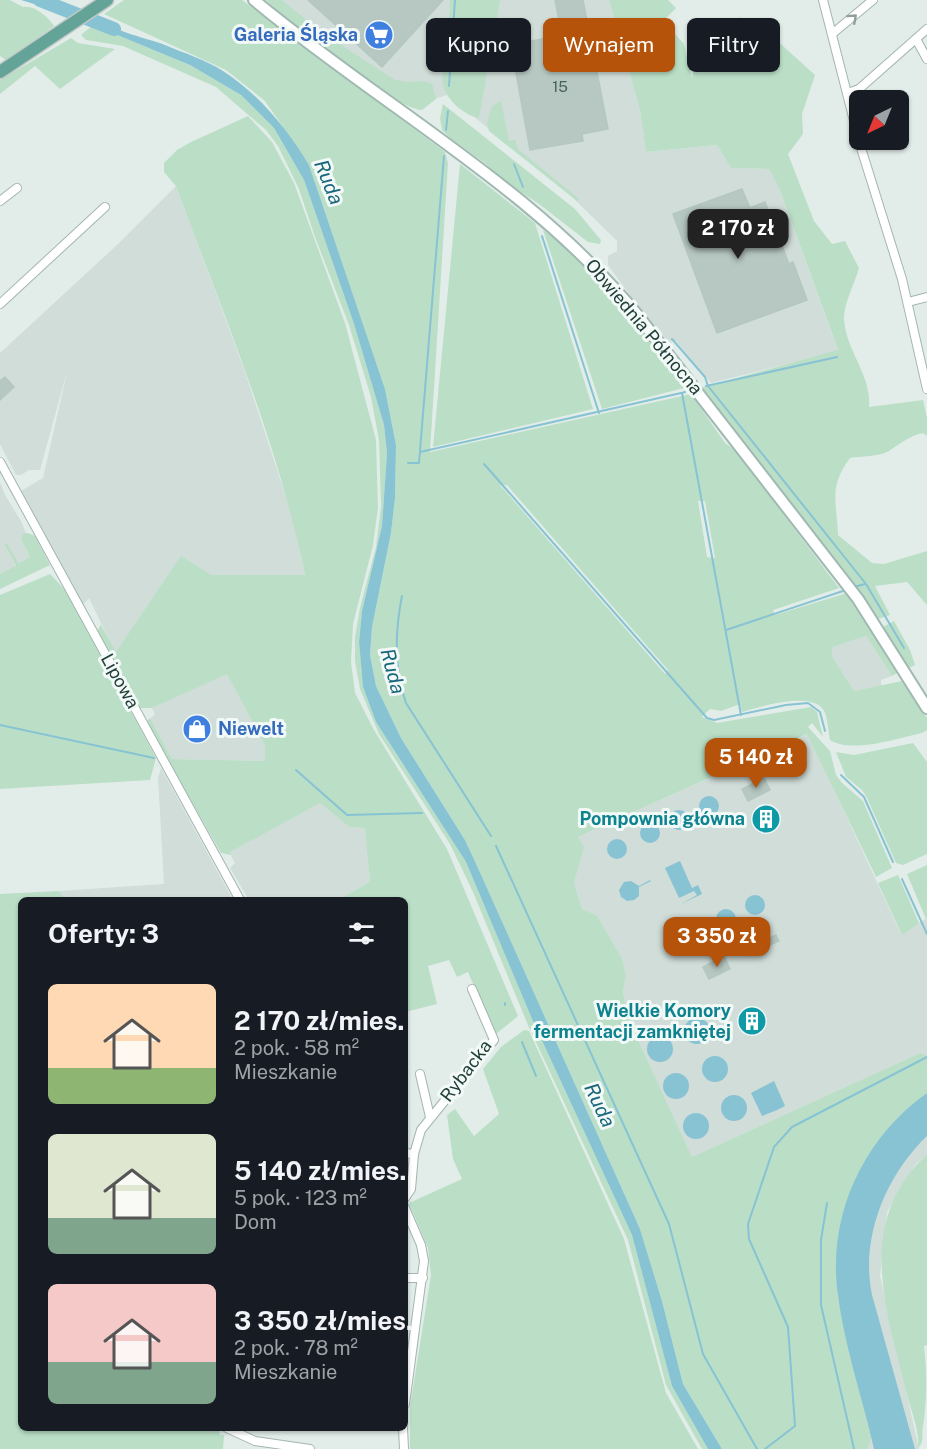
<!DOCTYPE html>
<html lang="pl">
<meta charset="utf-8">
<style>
body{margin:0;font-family:"Public Sans",sans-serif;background:#242831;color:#f1f3f6;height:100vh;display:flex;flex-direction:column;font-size:22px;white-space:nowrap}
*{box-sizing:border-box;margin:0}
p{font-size:20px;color:#9ea1a6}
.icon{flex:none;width:33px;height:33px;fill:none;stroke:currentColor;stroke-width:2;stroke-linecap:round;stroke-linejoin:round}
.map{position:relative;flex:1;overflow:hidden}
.drawer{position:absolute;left:18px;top:897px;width:390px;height:534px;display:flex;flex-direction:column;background:#171b24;border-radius:9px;box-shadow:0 2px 4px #0004}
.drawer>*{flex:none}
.banner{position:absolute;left:426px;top:18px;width:411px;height:54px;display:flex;gap:12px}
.needle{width:39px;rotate:223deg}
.buttons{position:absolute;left:849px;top:90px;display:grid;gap:12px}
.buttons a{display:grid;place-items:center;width:60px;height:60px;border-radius:9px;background:#171b24;box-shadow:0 2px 4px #0004;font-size:30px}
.price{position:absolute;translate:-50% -51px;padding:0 14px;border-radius:12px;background:#b45309;color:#fff;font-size:20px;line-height:39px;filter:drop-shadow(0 2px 3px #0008)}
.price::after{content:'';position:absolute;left:50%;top:36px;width:18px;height:14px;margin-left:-9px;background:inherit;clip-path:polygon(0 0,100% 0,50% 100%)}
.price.selected{background:#222;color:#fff}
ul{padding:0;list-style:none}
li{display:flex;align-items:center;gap:18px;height:150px;padding:0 30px}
li span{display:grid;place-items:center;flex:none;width:168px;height:120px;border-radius:9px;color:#555}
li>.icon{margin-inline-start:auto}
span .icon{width:72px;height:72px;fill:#fffc;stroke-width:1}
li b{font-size:26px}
h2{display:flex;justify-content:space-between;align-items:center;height:72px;padding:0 30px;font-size:26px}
.pill{padding:0 21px;border-radius:9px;background:#171b24;box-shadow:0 2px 4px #0004;font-size:21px;line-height:54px}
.pill.selected{background:#b45309;color:#fff}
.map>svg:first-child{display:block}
.built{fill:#d0ddd8}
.green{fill:#badfc6;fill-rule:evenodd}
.water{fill:#88c3d4}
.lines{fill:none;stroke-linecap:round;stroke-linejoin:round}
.stream{stroke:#88c3d4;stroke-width:2}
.river{stroke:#88c3d4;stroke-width:14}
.building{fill:#b7c8c2;stroke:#b4c7c0;stroke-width:1.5}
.minor-casing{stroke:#a4b5b0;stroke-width:10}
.secondary-casing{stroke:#a0b9b2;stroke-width:14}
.primary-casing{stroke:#c1c9c7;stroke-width:15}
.minor{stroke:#fff;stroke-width:8}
.secondary{stroke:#fff;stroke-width:10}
.primary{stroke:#64a498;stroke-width:12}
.oneway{stroke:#909e9c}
.labels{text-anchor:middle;stroke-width:6;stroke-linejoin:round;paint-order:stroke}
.number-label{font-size:15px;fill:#46605a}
.shop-label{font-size:18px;font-weight:bold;fill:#366cbe;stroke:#f2f9f6;text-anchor:end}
.street-label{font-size:18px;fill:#213e38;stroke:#f2f9f6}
.culture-label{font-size:18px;font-weight:bold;fill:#0d838f;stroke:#f2f9f6;text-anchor:end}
.water-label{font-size:20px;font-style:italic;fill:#19667d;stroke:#f2f9f6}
</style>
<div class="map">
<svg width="927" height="1449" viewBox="0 0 927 1449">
<rect width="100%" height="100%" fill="#e2ede9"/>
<g class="built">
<path d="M 282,0 L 609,0 L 640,110 L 646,152 L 717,145 L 731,168 L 769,169 L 780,190 L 838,351 L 711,383 L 676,341 L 671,341 L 672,345 L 668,348 L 608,265 L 608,256 L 617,251 L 617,241 L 569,194 L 447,95 L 416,105 Z"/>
<path d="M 176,186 L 244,369 L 293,518 L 305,576 L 211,575 L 115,652 L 89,598 L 82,606 L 21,491 L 43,478 L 68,368 L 40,470 L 29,470 L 21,475 L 16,475 L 0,444 L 0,353 L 118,244 Z"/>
<path d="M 0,482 L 5,495 L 21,521 L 26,533 L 21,539 L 30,557 L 17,563 L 7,543 L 4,544 L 16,567 L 0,574 Z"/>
<path d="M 866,636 L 892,676 L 881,680 L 881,686 L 854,691 L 832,656 L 833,647 Z"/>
<path d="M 227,673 L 265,745 L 265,761 L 172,759 L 150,718 L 155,715 L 152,708 Z"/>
<path d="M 808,734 L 901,934 L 927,918 L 927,1154 L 915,1165 L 887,1212 L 880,1276 L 919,1449 L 847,1449 L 806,1223 L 920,1053 L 692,1157 L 627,1016 L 623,991 L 626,976 L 622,958 L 606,931 L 582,909 L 574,883 L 583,847 L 578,837 Z"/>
<path d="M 161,768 L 233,900 L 65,900 L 59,891 L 164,884 L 158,778 Z"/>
<path d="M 320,803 L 349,827 L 366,828 L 370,882 L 337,900 L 249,900 L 230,868 L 235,863 L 229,852 Z"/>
</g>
<g class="green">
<path d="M 0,0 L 10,0 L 23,7 C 35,5 47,16 54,26 L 6,60 L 0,56 Z"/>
<path d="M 124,0 L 242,0 L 445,152 L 448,163 L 430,452 L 691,394 L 725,443 L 735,450 L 839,588 L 773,610 L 775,615 L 847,593 L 872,629 L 897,673 L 892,676 L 866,636 L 833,647 L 832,656 L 854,691 L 902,681 L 927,718 L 927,730 L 922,733 C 899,738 851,754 830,740 C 828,731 828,721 825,713 C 816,689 760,707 742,712 L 740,704 L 721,711 L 710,709 L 702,717 L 717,723 L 811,707 L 817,712 L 823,737 L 812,723 L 808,727 L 830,751 L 836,775 L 842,783 L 863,801 L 892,868 L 876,877 L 807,734 L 578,837 L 584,847 L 574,883 L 582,909 L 597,916 L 622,958 L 626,976 L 623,991 L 627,1016 L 692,1157 L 920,1053 L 927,1056 L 927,1093 C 865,1138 831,1209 837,1287 C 838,1305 844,1323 848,1340 C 856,1373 863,1406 871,1438 L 867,1449 L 722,1449 L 683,1384 L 662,1301 L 640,1229 L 478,868 L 465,840 L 401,738 L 376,686 L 370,655 L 372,627 L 391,533 L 395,498 L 396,445 L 385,389 L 309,165 L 265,101 L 226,70 L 104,14 ZM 500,485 L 507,485 L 668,670 L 665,674 ZM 698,501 L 705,501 L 715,558 L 707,557 Z"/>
<path d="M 266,0 L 282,0 L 330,38 L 395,80 L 408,82 L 424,81 L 432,84 L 436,99 L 422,110 C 403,108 386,91 370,80 C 334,55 297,32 266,0 Z"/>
<path d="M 450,0 L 500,0 L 479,118 C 465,116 445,99 443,84 C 440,62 451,25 450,0 Z"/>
<path d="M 609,0 L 668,0 L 676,8 L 663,21 L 684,44 L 692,78 L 704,20 L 732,28 L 740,17 L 773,37 L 815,75 L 802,114 L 803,134 L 788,154 L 814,221 L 832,244 L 845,241 L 859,268 C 855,283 844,303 844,318 C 845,350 872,375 869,407 L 923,400 L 927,418 L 927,436 L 923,433 C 909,436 901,443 889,451 C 879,457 861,456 850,458 C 828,488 837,501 838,535 L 872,563 L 884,564 L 927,551 L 927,605 L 907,582 L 875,586 L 890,615 L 878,619 L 700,388 L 838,350 L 780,190 L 769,169 L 731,168 L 717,145 L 646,152 L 640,110 Z"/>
<path d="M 93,25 L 190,65 L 241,95 L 274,128 L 304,180 L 354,324 L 384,425 L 387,453 L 382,526 L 362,611 L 359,642 L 363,687 L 376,722 L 466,862 L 532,1019 L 632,1235 L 672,1386 L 708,1449 L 702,1449 L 666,1385 L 628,1240 L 528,1025 L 473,892 L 450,844 L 379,734 L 360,689 L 355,661 L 355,637 L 360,608 L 376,547 L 381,506 L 379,440 L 371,397 L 349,325 L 315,237 L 299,189 L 278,146 L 266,130 L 216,87 L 123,46 L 86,40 L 81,35 Z"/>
<path d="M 71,38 L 78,43 L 115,49 L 60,89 L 35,66 L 0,94 L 0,80 Z"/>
<path d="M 501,101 L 509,141 L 515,140 L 518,149 L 579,199 L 577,201 L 489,131 L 487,123 L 492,106 Z"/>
<path d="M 443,104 L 575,209 L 601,240 L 600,244 L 588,242 L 539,204 L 501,179 L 486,164 L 450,138 L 442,130 L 440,118 Z"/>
<path d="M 248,116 L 272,142 L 294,183 L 345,323 L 376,440 L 378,508 L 373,545 L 353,624 L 351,662 L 355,693 L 374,730 L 447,849 L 518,1016 L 495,1035 L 468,972 L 457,977 L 449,960 L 428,966 L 437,1004 L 405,1012 L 405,900 L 337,900 L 370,882 L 365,828 L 349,827 L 320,803 L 230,852 L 231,855 L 221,853 L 146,722 L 150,718 L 172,759 L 265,761 L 265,745 L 227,674 L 152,708 L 139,708 L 97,632 L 102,622 L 101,625 L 116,652 L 181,556 L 211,575 L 305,575 C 278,442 223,314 176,186 L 164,172 L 164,163 L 177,150 L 191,142 Z"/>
<path d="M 460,164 L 535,223 L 593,409 L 433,447 Z"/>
<path d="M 543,230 C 601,271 644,331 688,387 L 602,409 Z"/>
<path d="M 28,533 L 35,536 L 50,565 L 0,589 L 0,574 L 16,566 L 4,544 L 7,543 L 18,563 L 30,557 L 21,539 L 23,534 Z"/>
<path d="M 50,574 L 65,590 L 156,758 L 150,780 L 0,789 L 0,595 Z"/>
<path d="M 894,621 L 910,650 L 915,665 L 909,668 L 884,631 L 883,627 Z"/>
<path d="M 913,743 L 927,762 L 927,854 L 903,865 L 896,863 L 867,798 L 862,790 L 846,777 L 836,752 L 854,755 Z"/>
<path d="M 927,865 L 927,918 L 926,919 L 907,874 Z"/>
<path d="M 898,875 L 919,923 L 902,935 L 878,883 Z"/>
<path d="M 59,891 L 65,900 L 21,900 L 21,1428 L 221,1428 L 219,1431 L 220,1435 L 224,1435 L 223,1449 L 0,1449 L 0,894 Z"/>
<path d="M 524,1030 L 529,1031 L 624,1239 L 666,1393 L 698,1449 L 410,1449 L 410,1407 L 431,1275 L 428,1248 L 409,1203 L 462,1179 L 453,1159 L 447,1115 L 455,1109 L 474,1136 L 499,1114 L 483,1069 L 501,1047 Z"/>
<path d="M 927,1154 L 927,1345 L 924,1346 C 927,1374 927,1400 923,1426 C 921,1435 925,1441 918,1448 C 920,1431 911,1411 907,1395 C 887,1310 853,1224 927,1154 Z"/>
</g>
<g class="water">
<path d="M 21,0 L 47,0 L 82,10 L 69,18 L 60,12 Z"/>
<path d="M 103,18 C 116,34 146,37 165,45 C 184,53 206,60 223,71 C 260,95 287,129 309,165 L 385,389 L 396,445 L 395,498 L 391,533 L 372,627 L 370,655 L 376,686 L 401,738 L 465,840 L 478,868 L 640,1229 L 662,1301 L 683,1384 L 722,1449 L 708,1449 L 672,1386 L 632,1235 L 532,1019 L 466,862 L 376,722 L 363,687 L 359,642 L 362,611 L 382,526 L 387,453 L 384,425 L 354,324 L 304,180 L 274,128 L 241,95 L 190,65 L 93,25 Z"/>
<circle cx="709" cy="806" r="10"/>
<circle cx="679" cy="820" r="10"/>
<circle cx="650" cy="833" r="10"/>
<circle cx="617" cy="849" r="10"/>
<path d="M 680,861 L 692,888 L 698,885 L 702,894 L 681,904 L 697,895 L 694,891 L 679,898 L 665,868 Z"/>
<path d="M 650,880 L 651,881 L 639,887 L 639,896 L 634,900 L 627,901 L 621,897 L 619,890 L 624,882 L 631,881 L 639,886 Z"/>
<circle cx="755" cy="905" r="10"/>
<circle cx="726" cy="919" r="10"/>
<circle cx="698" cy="932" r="10"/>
<circle cx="697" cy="1031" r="13"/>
<circle cx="660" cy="1049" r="13"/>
<circle cx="715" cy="1069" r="13"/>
<circle cx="676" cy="1086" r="13"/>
<path d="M 774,1081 L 785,1106 L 777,1110 L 775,1107 L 777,1110 L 762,1116 L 751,1093 Z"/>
<path d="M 927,1093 L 927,1136 C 886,1175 860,1238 872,1295 L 915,1449 L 874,1449 C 862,1396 843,1342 837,1288 C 829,1211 865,1137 927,1093 Z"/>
<circle cx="734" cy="1108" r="13"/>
<circle cx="696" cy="1126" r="13"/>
</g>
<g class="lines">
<g class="stream">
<path d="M 449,86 L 455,0"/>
<path d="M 446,130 L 448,111"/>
<path d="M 514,164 L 523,187"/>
<path d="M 542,236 L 599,413"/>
<path d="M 672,339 L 705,377 L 708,386 L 866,584 L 904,648"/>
<path d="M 706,386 L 837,357"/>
<path d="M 685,392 L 682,393 L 684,404 L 741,715"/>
<path d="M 420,452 L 681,393"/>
<path d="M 408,463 L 419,463 L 444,156"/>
<path d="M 484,464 L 707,718 L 714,720 L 786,705 L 808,703 L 820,712 L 825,731"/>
<path d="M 854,587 L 865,584"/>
<path d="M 402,596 C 395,631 394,669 406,703 L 491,836"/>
<path d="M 726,630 L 846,590"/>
<path d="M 0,725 L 154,758"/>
<path d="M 296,770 L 347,815 L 422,813"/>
<path d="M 841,775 L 864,797 L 893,862"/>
<path d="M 496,846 L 669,1224 L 703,1354 L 757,1449"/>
<path d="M 902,879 L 927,934"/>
<path d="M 505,1003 L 505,1005"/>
<path d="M 522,1042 L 536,1076"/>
<path d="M 827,1203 L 821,1240 L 821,1305 L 854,1449"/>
<path d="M 765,1449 L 795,1426 L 788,1327 L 749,1239 L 748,1224 L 774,1147 L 792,1127 L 927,1057"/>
</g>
<path class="river" d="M 40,0 L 114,29"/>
</g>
<g class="building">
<path d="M 308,0 L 443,0 L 382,67 Z"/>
<path d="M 555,0 L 583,0 L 608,129 L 582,134 L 583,141 L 530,150 L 511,45 L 562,35 Z"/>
<path d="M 742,189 L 750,208 L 765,202 L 789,264 L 793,262 L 807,300 L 717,333 L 673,214 Z"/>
<path d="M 5,377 L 14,387 L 0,400 L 0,381 Z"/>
<path d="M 764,778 L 770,790 L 748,801 L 742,789 Z"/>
<circle cx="766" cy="821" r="9"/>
<path d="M 776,935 L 779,941 L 746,956 L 743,950 Z"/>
<path d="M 724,956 L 730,969 L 709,979 L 703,967 Z"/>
</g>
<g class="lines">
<g class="minor-casing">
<g id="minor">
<path d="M 823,0 L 861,148 L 902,279 L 927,389"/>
<path d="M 832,34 L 873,0"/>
<path d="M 916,39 L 927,59"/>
<path d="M 848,93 L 859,89 L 927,29"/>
<path d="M 0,201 L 17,188"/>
<path d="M 908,302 L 927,297"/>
<path d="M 0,304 L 105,207"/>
<path d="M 0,462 L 240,900"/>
<path d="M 420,1074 L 430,1117"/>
<path d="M 405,1153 L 414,1154"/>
<path d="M 405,1198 L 411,1189 L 414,1154 L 421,1130 L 494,1040 L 472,989"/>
<path d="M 405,1208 L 421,1245 L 424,1261 L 405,1404"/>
<path d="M 405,1278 L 423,1278"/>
<path d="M 227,1428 L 255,1441 L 310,1449"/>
<path d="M 403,1428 L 404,1449"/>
</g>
</g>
<g class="secondary-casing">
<path id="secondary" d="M 254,0 C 381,106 533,187 639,317 L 858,599 L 927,708"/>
</g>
<g class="primary-casing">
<path id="primary" d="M 0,72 L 107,0"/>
</g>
<use href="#minor" class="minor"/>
<use href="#secondary" class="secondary"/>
<use href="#primary" class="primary"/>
</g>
<defs><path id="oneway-chevron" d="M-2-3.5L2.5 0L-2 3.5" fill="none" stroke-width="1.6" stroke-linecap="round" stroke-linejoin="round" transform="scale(1.5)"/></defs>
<use class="oneway" href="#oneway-chevron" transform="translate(853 18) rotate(-42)"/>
<defs>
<g id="supermarket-disc" transform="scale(1.5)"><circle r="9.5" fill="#3f7fe0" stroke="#f2f9f6"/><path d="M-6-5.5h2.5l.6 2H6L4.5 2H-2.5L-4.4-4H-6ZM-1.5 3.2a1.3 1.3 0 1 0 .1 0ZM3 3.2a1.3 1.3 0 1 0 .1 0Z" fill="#fff"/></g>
<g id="shop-disc" transform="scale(1.5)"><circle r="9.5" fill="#3f7fe0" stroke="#f2f9f6"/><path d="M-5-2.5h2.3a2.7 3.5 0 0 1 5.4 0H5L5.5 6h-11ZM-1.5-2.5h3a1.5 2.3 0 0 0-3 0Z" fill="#fff"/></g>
<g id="building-disc" transform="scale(1.5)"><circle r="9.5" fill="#0f9aa8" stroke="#f2f9f6"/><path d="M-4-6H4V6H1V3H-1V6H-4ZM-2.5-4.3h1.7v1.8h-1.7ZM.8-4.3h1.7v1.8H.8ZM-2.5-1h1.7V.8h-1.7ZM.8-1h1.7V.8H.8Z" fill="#fff"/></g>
</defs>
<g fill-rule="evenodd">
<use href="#supermarket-disc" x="379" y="35"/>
<use href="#shop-disc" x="197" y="729"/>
<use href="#building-disc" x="766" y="819"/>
<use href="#building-disc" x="752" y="1021"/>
</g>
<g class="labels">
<g class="number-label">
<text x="560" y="92">15</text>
</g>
<g class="shop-label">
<text x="358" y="41">Galeria Śląska</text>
<text x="218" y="735" text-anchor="start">Niewelt</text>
</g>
<g class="street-label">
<text transform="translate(644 327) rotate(50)" y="6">Obwiednia Północna</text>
<text transform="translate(120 681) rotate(61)" y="6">Lipowa</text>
<text transform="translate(466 1071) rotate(-53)" y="6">Rybacka</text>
</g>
<g class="culture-label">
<text x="745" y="825">Pompownia główna</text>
<text x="731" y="1017">Wielkie Komory<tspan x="731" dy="21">fermentacji zamkniętej</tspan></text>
</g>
<g class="water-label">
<text transform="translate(329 182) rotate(68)" y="7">Ruda</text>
<text transform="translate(393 671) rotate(75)" y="7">Ruda</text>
<text transform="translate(600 1105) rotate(65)" y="7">Ruda</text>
</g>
</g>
</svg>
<div class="buttons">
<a><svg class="needle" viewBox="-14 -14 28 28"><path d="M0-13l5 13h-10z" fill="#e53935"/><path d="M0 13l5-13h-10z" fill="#9ea1a6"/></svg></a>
</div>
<b class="price selected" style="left:738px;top:260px">2 170 zł</b>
<b class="price" style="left:756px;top:789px">5 140 zł</b>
<b class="price" style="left:717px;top:968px">3 350 zł</b>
<div class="banner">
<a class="pill">Kupno</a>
<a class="pill selected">Wynajem</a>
<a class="pill">Filtry</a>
</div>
<section class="drawer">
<h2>Oferty: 3<svg class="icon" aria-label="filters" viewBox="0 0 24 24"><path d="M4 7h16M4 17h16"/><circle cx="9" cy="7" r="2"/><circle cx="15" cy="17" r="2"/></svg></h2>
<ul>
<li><span style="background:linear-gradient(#ffd9b3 70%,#8fb573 0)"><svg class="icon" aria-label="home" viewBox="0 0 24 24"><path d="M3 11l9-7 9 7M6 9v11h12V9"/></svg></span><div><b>2 170 zł/mies.</b><p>2 pok. · 58 m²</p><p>Mieszkanie</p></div></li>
<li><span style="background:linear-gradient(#dfe7d0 70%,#7fa58c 0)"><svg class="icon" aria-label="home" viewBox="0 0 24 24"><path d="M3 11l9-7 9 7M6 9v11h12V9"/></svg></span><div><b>5 140 zł/mies.</b><p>5 pok. · 123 m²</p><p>Dom</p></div></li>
<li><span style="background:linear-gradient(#f6c9c9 65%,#7fa58c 0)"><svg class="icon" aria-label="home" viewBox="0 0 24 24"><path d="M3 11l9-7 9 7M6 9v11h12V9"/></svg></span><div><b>3 350 zł/mies.</b><p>2 pok. · 78 m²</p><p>Mieszkanie</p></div></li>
</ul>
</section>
</div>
